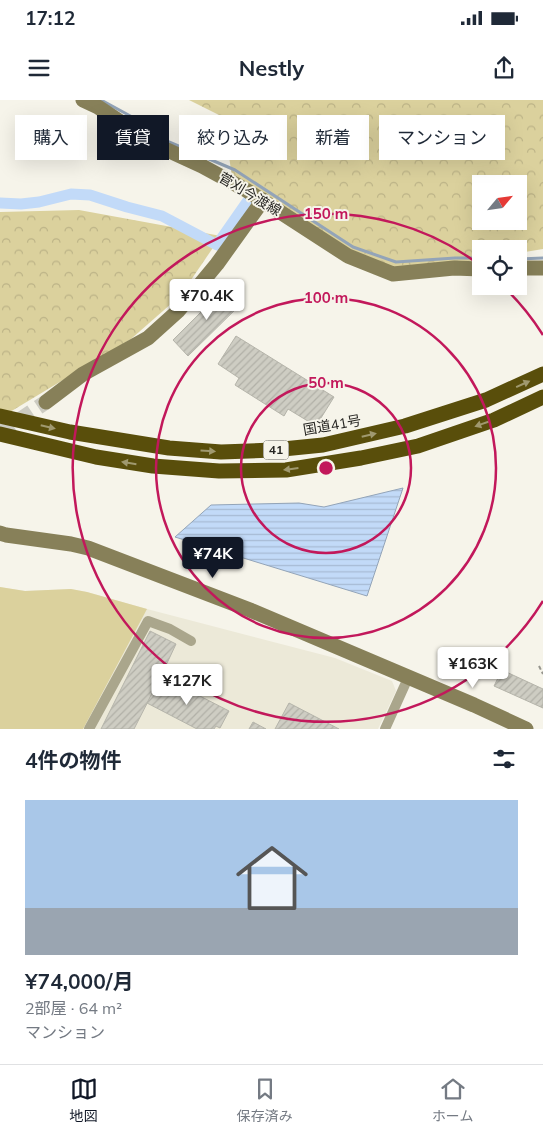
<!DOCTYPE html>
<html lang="ja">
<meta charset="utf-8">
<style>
body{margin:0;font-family:Mulish,"Noto Sans JP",sans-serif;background:#f6f6f7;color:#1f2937;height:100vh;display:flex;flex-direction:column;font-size:19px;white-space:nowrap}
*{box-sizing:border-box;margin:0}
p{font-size:16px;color:#747a83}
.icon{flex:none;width:28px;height:28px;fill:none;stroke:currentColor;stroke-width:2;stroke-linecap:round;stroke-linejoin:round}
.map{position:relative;height:629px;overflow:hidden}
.details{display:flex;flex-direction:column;background:#fff;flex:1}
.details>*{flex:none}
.guide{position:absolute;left:15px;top:15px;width:514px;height:45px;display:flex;gap:10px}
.needle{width:32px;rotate:61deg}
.controls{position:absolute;left:472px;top:75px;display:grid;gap:10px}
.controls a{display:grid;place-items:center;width:55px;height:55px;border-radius:0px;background:#fff;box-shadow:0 5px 20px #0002;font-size:25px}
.price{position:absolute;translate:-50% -42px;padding:0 11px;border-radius:5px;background:#fff;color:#222;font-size:16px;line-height:32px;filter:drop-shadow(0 1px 2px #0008)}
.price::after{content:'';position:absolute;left:50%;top:30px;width:15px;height:11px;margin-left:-8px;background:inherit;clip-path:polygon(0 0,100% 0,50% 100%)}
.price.on{background:#111827;color:#fff}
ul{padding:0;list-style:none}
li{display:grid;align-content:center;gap:10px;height:265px;padding:0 25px}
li+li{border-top:1px solid #e0e1e3}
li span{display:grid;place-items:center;height:155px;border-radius:0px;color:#555}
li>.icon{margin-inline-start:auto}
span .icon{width:90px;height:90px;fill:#fffc;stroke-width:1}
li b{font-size:21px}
h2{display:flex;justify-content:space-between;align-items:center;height:60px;padding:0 25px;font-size:21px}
.pill{padding:0 18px;border-radius:0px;background:#fff;box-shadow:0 5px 20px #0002;font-size:18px;line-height:45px}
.pill.on{background:#111827;color:#fff}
.status{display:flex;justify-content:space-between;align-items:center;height:35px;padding:0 25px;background:#fff;direction:ltr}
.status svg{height:14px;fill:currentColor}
header{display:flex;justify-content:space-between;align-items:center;height:65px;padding:0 25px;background:#fff;font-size:22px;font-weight:700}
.tabs{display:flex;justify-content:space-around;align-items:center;height:70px;border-top:1px solid #e0e1e3;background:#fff;font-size:14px;color:#747a83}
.tabs a{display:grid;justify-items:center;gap:2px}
.tabs .on{color:#111827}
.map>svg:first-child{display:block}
.built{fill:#ece9d8}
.forest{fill:url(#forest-crowns);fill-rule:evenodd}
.pitch{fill:#dbd19d}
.water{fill:url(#water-rules);stroke:#93a4b8}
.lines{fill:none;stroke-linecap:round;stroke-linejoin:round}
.stream{stroke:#93a4b8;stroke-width:3}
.canal{stroke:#c2daf8;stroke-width:11}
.building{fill:url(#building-hatch);stroke:#b5b4aa}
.secondary-tunnel{stroke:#cccbc2;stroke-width:15;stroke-dasharray:15 8;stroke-linecap:butt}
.path{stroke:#96958e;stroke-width:2;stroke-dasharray:4 2.5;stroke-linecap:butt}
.street{stroke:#aaa68c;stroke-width:10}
.secondary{stroke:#878059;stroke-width:15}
.highway{stroke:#594e0b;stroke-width:15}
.oneway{fill:#a0996f}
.ring{fill:none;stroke:#c2185b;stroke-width:2.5}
.labels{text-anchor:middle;stroke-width:4;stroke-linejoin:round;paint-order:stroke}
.shield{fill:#f6f4ea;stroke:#64635e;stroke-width:1}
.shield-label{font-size:12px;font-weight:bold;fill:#262522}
.street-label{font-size:14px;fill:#262522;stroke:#f6f4ea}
.centre{fill:#c2185b;stroke:#f6f4ea;stroke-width:2.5}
.ring-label{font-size:15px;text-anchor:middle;font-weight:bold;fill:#c2185b;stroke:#f6f4ea;stroke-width:4;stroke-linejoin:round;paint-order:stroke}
</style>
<div class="status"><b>17:12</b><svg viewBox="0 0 49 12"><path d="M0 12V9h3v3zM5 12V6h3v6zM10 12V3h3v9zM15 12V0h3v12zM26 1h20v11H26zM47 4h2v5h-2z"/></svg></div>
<header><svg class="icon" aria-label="menu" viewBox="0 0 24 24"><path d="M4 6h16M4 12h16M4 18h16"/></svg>Nestly<svg class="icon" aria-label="share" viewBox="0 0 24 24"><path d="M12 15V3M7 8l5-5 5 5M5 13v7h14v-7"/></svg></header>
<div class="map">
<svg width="543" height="629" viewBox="0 0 543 629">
<defs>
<pattern id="forest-crowns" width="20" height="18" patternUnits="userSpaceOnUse" patternTransform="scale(1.25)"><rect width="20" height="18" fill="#dbd19d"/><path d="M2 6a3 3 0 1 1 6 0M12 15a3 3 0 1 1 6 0" fill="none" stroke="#bcb387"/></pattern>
<pattern id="water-rules" width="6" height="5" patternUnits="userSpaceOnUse" patternTransform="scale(1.25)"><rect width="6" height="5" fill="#c2daf8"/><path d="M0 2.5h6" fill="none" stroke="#a7bbd4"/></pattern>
<pattern id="building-hatch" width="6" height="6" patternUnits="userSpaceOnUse" patternTransform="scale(1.25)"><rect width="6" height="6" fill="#cecdc3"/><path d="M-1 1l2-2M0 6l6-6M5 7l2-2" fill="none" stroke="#b1b0a7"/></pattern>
</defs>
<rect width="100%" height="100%" fill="#f6f4ea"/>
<path class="built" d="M 0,487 L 25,491 L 71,489 L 87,492 L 147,509 L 335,558 L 392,581 L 396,591 L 378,629 L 0,629 Z"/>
<g class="forest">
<path d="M 189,0 L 543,0 L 543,149 L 519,153 L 519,149 L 481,149 L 481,159 L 393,174 L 233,83 L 223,17 ZM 481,84 L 519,84 L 519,121 L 481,121 Z"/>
<path d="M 79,110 L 221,136 L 180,196 L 131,239 L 0,318 L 0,112 Z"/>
</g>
<path class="pitch" d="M 0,487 L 25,491 L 71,489 L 87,492 L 147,509 L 83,629 L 0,629 Z"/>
<path class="water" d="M 403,388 L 367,496 L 175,437 L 211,405 L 299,403 L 324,407 Z"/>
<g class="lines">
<g class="stream">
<path d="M 101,0 L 145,24 L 162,39 L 235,70 L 353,147 L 396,162 L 455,158 L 481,158"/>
<path d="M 519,159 L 543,158"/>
</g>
<path class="canal" d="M 0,103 L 21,104 L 39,102 L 71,94 L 90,95 L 127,107 L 162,116 L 217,145 L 247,102"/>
</g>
<g class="building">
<path d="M 226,187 L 242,203 L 188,256 L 173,240 Z"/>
<path d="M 236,236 L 334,297 L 316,326 L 288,309 L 284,316 L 235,285 L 239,278 L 218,264 Z"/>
<path d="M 150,531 L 176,544 L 161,576 L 134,629 L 101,629 Z"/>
<path d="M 502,570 L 543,589 L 543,608 L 494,586 Z"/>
<path d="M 161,576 L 229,611 L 220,628 L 216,626 L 214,629 L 197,629 L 147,603 Z"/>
<path d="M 289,603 L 339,629 L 275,629 Z"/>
<path d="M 253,622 L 266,629 L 249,629 Z"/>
</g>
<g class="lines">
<path class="secondary-tunnel" d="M 0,333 L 46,302"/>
<path class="path" d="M 539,566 L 543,574"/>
<g class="street">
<path d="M 89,629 L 148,521 L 170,529 L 191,541"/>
<path d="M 385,629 L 408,578"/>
</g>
<g class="secondary">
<path d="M 83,0 L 98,7 L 152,43 L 202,66 L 246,90 L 348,156 L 393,174 L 454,168 L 481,169"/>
<path d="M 519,168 L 543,168"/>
<path d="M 46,302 L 83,274 L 148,238 L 178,211 L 217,164 L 263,100"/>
<path d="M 0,433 L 6,435 L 71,444 L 88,448 L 250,510 L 474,605 L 526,629"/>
</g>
<g class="highway">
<path d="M 0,316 L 70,332 L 169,348 L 221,352 L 273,350 L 323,345 L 405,326 L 486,300 L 543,274"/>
<path d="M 0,334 L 96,357 L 153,366 L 219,371 L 286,370 L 361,358 L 418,346 L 494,320 L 543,297"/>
</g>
</g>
<defs><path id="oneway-solid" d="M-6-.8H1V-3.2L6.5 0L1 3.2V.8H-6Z" transform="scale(1.25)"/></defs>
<g class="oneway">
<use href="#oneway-solid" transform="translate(523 284) rotate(-24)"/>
<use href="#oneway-solid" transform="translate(482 324) rotate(161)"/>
<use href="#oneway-solid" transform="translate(48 327) rotate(13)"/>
<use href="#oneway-solid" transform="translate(369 335) rotate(-13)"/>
<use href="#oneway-solid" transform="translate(208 351) rotate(4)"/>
<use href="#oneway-solid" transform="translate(129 363) rotate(-171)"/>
<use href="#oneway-solid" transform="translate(291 369) rotate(173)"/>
</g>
<g class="ring">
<circle cx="326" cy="368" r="85"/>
<circle cx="326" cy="368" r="170"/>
<path d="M543 501A254 254 0 1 1 481 166M504 187A254 254 0 0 1 543 235"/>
</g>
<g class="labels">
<rect class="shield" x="263.5" y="340.5" width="25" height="19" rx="4"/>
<g class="shield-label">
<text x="276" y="354">41</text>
</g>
<g class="street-label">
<text transform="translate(250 94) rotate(31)" y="5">菅刈今渡線</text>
<text transform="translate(332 325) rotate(-10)" y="5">国道41号</text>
</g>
</g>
<circle cx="326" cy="368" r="8" class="centre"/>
<g class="ring-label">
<text x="326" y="119">150 m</text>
<text x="326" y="203">100 m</text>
<text x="326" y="288">50 m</text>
</g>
</svg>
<div class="controls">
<a><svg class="needle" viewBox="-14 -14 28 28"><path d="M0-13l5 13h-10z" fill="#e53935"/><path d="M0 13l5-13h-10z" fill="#747a83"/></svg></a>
<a><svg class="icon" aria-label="locate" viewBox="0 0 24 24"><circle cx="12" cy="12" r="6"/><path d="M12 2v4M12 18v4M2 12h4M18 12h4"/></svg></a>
</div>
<b class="price" style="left:207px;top:221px">¥70.4K</b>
<b class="price on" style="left:213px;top:479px">¥74K</b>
<b class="price" style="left:473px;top:589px">¥163K</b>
<b class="price" style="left:187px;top:606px">¥127K</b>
<div class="guide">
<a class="pill">購入</a>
<a class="pill on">賃貸</a>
<a class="pill">絞り込み</a>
<a class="pill">新着</a>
<a class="pill">マンション</a>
</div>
</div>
<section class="details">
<h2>4件の物件<svg class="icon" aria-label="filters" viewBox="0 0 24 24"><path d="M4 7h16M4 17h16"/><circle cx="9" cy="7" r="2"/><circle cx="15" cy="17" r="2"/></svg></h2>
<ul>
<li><span style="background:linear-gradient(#a9c7e8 70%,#9aa5b1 0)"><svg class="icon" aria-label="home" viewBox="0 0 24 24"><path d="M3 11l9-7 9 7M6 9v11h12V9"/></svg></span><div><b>¥74,000/月</b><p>2部屋 · 64 m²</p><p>マンション</p></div></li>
</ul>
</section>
<nav class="tabs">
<a class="on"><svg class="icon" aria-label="map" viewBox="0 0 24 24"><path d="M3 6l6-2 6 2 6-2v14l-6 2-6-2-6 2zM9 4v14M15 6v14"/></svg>地図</a>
<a><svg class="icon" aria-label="saved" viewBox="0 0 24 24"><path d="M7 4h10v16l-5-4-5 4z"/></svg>保存済み</a>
<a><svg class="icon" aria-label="home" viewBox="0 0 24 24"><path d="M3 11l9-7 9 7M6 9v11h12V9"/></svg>ホーム</a>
</nav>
